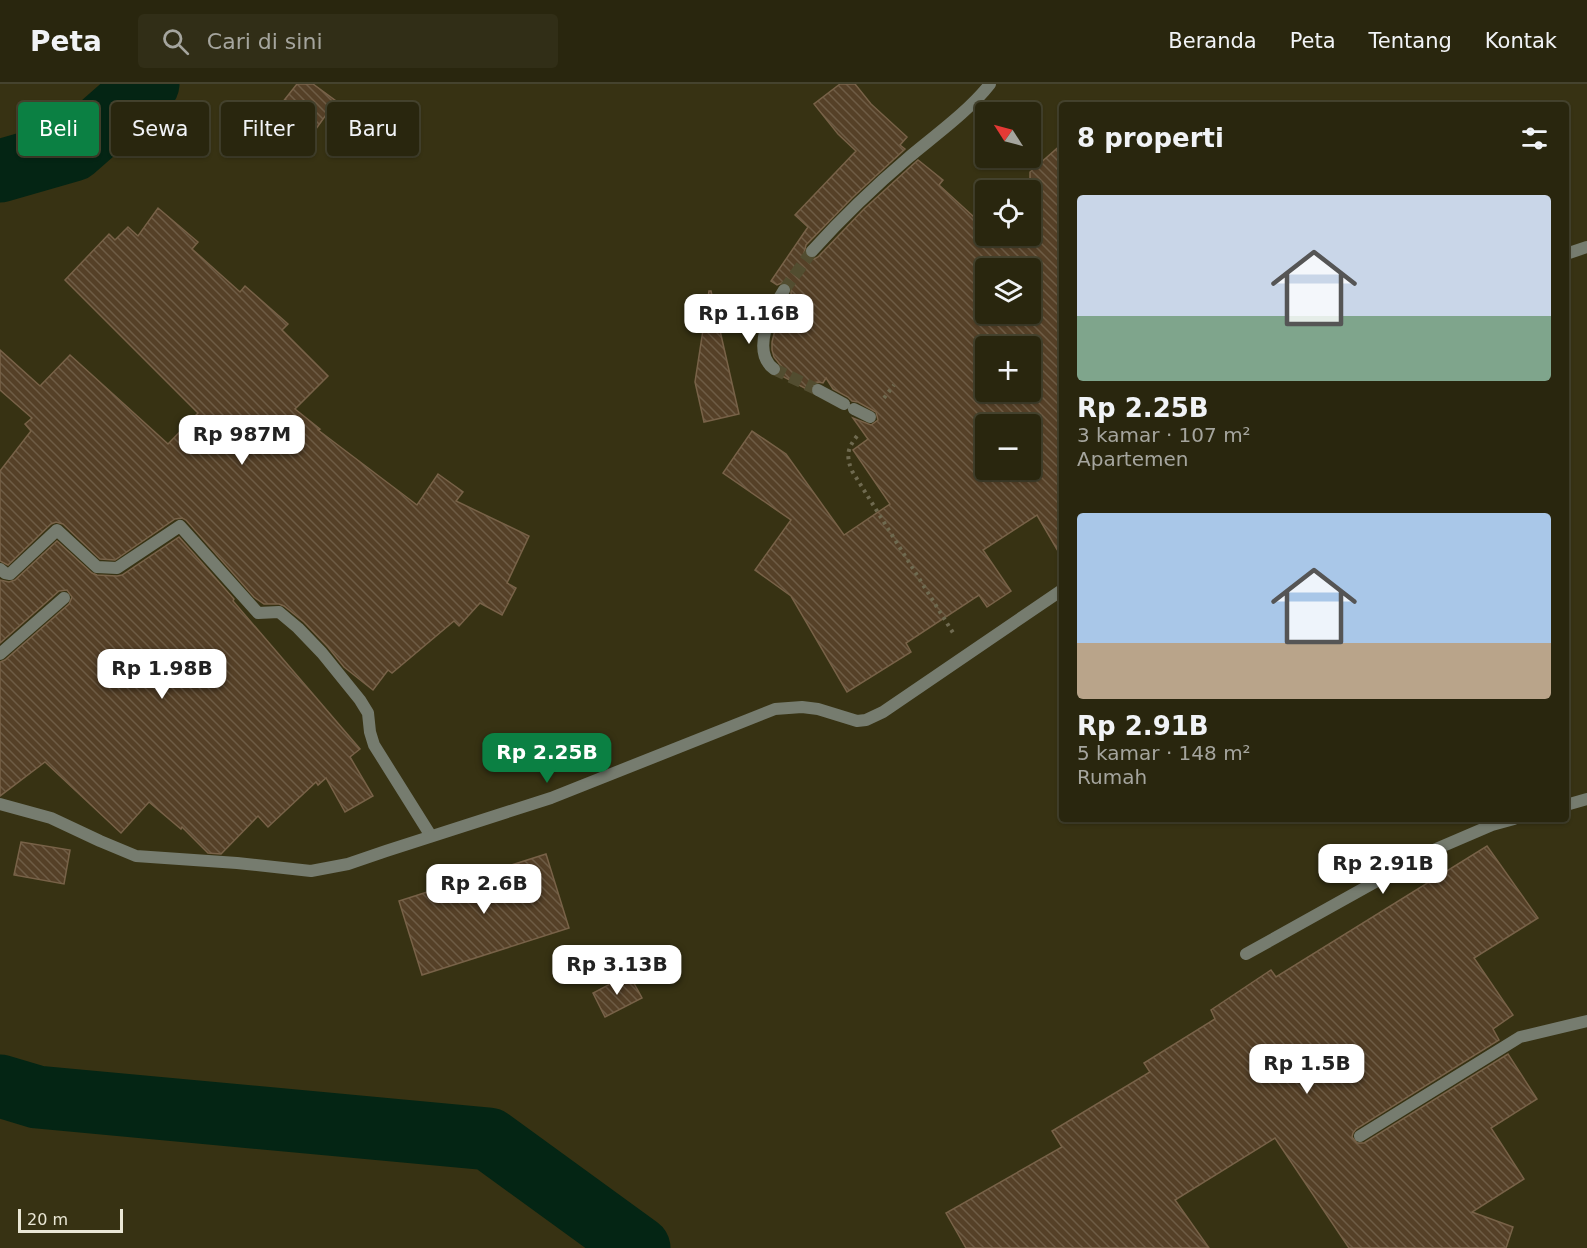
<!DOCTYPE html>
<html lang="id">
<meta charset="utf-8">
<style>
body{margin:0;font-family:"DejaVu Sans",sans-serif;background:#312e17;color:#f1f3f6;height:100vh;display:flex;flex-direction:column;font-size:22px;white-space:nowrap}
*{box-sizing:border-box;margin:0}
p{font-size:20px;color:#a5a59e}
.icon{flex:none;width:33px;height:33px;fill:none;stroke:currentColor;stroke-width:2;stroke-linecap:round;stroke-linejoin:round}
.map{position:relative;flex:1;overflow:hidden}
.panel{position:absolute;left:1059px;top:18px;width:510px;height:720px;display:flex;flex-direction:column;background:#29260e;border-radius:6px;box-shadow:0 2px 4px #0004,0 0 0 2px #45432e}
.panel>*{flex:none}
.banner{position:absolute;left:18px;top:18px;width:570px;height:54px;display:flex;gap:12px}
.needle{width:39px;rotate:306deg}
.controls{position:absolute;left:975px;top:18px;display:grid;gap:12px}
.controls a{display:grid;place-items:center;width:66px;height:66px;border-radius:6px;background:#29260e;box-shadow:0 2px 4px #0004,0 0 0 2px #45432e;font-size:30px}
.scale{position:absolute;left:18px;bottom:15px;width:105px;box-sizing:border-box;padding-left:6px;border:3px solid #eae7d5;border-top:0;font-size:16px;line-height:21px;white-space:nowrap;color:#eae7d5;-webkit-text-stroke:4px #373213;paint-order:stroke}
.price{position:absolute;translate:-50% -51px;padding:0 14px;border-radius:12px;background:#fff;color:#222;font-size:20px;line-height:39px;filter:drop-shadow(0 2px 3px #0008)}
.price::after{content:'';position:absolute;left:50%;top:36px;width:18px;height:14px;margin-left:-9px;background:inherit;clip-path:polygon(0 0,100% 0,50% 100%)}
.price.on{background:#0b8043;color:#fff}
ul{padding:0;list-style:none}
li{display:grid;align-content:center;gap:12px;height:318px;padding:0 18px}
li span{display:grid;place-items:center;height:186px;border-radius:6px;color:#555}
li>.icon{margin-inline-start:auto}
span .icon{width:108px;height:108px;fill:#fffc;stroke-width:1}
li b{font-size:26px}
h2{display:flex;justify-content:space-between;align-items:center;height:72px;padding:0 18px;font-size:26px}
.tag{padding:0 21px;border-radius:6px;background:#29260e;box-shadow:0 2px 4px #0004,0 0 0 2px #45432e;font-size:21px;line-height:54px}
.tag.on{background:#0b8043;color:#fff}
header{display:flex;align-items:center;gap:36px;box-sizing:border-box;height:84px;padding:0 30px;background:#29260e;border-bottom:2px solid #45432e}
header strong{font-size:28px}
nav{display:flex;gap:33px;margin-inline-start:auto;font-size:21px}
.search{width:420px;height:54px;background:#312e17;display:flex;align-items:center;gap:15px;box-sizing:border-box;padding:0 21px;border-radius:6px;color:#a5a59e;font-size:22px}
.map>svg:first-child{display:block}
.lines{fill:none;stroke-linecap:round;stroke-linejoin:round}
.river{stroke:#042514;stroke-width:63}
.building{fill:url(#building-back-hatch);stroke:#786248;stroke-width:1.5;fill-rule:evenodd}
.minor-tunnel{stroke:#524d30;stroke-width:12;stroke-dasharray:12 6;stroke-linecap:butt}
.path{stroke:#6f6a50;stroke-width:4;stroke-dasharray:3 4.5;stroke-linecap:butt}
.minor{stroke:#767c6f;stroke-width:12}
</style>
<header>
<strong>Peta</strong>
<div class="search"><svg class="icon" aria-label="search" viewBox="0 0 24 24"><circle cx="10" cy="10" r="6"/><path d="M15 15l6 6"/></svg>Cari di sini</div>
<nav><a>Beranda</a><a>Peta</a><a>Tentang</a><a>Kontak</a></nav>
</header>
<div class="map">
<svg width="1587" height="1164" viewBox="0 0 1587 1164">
<defs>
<pattern id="building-back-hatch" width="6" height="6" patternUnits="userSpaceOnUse" patternTransform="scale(1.5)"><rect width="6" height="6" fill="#554027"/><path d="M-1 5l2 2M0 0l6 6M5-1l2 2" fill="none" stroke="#6e5c45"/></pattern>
</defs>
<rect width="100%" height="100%" fill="#373213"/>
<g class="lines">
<g class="river">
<path d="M 0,87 L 73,66 L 148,0"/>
<path d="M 0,1002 L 37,1013 L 489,1055 L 639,1164"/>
</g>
</g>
<g class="building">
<path d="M 297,0 L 313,0 L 336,17 L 313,49 L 316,51 L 299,72 L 263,43 Z"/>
<path d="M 840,0 L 855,0 L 871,20 L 907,53 L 900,61 L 905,65 L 853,113 L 806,161 L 804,169 L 806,173 L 810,175 L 814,175 L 818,173 L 864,125 L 918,76 L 943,96 L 939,101 L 986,144 L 986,152 L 1030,152 L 1030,88 L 1062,60 L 1062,474 L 1037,431 L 983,466 L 1011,507 L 987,523 L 979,511 L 906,559 L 911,568 L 847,608 L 791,512 L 755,486 L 791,436 L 723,389 L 752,347 L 786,370 L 844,451 L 890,420 L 853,366 L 868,355 L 853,334 L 871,341 L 878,336 L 876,328 L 858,318 L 852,317 L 848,313 L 833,305 L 826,294 L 823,299 L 818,298 L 813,299 L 811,303 L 810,307 L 780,291 L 782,287 L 782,283 L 774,273 L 772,266 L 772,258 L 777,238 L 793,211 L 791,210 L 791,203 L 789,199 L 784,198 L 777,201 L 771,197 L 808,143 L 795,131 L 856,67 L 838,50 L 814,20 ZM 986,184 L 1030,184 L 1030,230 L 986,230 ZM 986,262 L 1030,262 L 1030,308 L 986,308 ZM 986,340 L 1030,340 L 1030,386 L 986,386 Z"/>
<path d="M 158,124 L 198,158 L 192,165 L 240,208 L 245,202 L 288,240 L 282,246 L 328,292 L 295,325 L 320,345 L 318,346 L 417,421 L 438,390 L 463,408 L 456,417 L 529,452 L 507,499 L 516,504 L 502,531 L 480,519 L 459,542 L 454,537 L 392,589 L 388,586 L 373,606 L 344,583 L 328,563 L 304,538 L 284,522 L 279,520 L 264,520 L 254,513 L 186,436 L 182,434 L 175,435 L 115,476 L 100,475 L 63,440 L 56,438 L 51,440 L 8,481 L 0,477 L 0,387 L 31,347 L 25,340 L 32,334 L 0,306 L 0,266 L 40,302 L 70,271 L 168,360 L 198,329 L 65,196 L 109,150 L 115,156 L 128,143 L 138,152 Z"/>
<path d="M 709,207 L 711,207 L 739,330 L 704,338 L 695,298 Z"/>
<path d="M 179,453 L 234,515 L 233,517 L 360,665 L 350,673 L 373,712 L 345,728 L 326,694 L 318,701 L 316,698 L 268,743 L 258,732 L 221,770 L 208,769 L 182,743 L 181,745 L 149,718 L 121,749 L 45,678 L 0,712 L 0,578 L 5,576 L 69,520 L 72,513 L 67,506 L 59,507 L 0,559 L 0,496 L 9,498 L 15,496 L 57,457 L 92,489 L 97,491 L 117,492 L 122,491 Z"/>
<path d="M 21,758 L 70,766 L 64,800 L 14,791 Z"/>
<path d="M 1487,762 L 1538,834 L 1474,874 L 1513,931 L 1493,945 L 1499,956 L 1356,1045 L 1353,1049 L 1352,1053 L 1357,1059 L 1364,1059 L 1508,970 L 1537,1015 L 1491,1044 L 1524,1095 L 1472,1128 L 1513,1143 L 1506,1164 L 1349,1164 L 1275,1054 L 1175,1116 L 1209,1164 L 966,1164 L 946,1129 L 1062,1063 L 1052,1047 L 1150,988 L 1144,979 L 1215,935 L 1211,926 L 1271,886 L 1276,893 Z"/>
<path d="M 546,770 L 569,844 L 422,891 L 399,817 Z"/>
<path d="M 629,890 L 642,914 L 605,933 L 593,909 Z"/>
</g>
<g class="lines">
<g class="minor-tunnel">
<path d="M 784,206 L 812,167"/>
<path d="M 774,285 L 818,306"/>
</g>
<g class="path">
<path d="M 884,314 L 894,301"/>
<path d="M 857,352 C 847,365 846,372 852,387 L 955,552"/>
</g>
<g class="minor">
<path d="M 812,167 C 841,135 875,102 908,74 C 934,52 969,27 990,0"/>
<path d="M 1566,170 L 1587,163"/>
<path d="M 774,285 C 750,267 772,225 784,206"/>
<path d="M 818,306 L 844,320"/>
<path d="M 854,325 L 870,333"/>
<path d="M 0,485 L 5,489 L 10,490 L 57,446 L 97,483 L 117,484 L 180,442 L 258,529 L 279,528 L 298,544 L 322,569 L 360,616 L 368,629 L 370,648 L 374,661 L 431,752"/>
<path d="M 0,570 L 64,514"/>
<path d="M 0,720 L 51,734 L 100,757 L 136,772 L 237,779 L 311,787 L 348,780 L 386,767 L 551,714 L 775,625 L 802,623 L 818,625 L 857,637 L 866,636 L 883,628 L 1062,506"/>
<path d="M 1566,721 L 1587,715"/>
<path d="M 1246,870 L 1429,768 L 1492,741 L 1514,735"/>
<path d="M 1360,1052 L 1520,953 L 1587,937"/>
</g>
</g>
</svg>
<div class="controls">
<a><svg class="needle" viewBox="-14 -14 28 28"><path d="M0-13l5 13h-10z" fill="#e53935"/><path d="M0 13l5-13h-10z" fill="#a5a59e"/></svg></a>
<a><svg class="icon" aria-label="locate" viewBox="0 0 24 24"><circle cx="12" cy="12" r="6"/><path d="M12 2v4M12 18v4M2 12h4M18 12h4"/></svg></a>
<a><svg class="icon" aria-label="layers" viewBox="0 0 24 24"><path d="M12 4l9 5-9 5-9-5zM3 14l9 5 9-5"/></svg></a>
<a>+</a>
<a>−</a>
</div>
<div class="scale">20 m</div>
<b class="price" style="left:749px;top:261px">Rp 1.16B</b>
<b class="price" style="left:242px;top:382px">Rp 987M</b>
<b class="price" style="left:162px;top:616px">Rp 1.98B</b>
<b class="price on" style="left:547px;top:700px">Rp 2.25B</b>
<b class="price" style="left:1383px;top:811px">Rp 2.91B</b>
<b class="price" style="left:484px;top:831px">Rp 2.6B</b>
<b class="price" style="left:617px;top:912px">Rp 3.13B</b>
<b class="price" style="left:1307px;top:1011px">Rp 1.5B</b>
<div class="banner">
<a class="tag on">Beli</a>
<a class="tag">Sewa</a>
<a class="tag">Filter</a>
<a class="tag">Baru</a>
</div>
<section class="panel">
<h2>8 properti<svg class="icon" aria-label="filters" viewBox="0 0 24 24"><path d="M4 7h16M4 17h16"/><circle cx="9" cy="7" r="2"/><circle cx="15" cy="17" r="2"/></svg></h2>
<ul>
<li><span style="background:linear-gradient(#c9d6e8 65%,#7fa58c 0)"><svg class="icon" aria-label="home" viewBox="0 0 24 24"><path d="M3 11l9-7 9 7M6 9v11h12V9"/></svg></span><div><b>Rp 2.25B</b><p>3 kamar · 107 m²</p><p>Apartemen</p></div></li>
<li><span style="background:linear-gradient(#a9c7e8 70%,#b9a48a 0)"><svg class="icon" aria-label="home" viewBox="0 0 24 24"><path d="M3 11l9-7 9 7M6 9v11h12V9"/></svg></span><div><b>Rp 2.91B</b><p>5 kamar · 148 m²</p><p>Rumah</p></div></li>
</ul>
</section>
</div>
